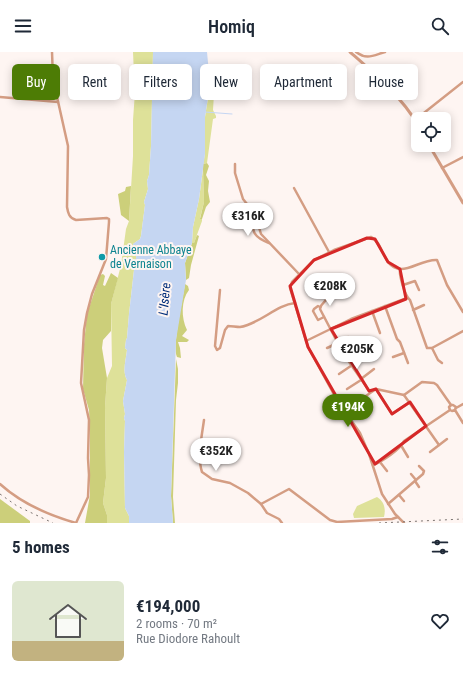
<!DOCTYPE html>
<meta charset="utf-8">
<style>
body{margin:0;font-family:"Roboto Condensed",sans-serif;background:#f6f6f7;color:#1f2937;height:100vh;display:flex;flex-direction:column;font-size:15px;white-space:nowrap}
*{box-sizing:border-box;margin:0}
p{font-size:13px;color:#747a83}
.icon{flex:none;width:22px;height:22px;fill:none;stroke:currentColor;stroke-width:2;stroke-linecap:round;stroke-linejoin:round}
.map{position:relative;height:471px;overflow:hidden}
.sheet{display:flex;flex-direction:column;background:#fff;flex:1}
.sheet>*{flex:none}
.hud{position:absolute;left:12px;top:12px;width:439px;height:36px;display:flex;gap:8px}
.tools{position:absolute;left:411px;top:60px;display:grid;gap:8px}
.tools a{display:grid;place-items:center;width:40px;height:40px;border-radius:6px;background:#fff;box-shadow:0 2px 10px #0003;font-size:20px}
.price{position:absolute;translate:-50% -34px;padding:0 9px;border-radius:14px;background:#fff;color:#222;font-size:13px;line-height:26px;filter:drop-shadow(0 1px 2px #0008)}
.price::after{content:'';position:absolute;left:50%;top:24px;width:12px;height:9px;margin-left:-6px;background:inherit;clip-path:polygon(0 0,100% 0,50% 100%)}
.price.active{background:#4d7c05;color:#fff}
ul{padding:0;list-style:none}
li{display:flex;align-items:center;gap:12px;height:100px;padding:0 12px}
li+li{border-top:1px solid #e0e1e3}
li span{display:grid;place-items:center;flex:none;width:112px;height:80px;border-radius:6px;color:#555}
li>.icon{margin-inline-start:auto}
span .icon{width:48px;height:48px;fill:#fffc;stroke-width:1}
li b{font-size:17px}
h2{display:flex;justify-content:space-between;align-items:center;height:48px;padding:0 12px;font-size:17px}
.tag{padding:0 14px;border-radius:6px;background:#fff;box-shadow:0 2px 10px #0003;font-size:14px;line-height:36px}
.tag.active{background:#4d7c05;color:#fff}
header{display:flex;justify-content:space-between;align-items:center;height:52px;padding:0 12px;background:#fff;font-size:18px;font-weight:600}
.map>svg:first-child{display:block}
.green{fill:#dee199}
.forest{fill:#cccf7a}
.water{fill:#c5d6f2}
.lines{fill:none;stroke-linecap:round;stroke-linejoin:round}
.stream{stroke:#c5d6f2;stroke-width:1}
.minor{stroke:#d49d83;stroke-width:2.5}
.tertiary{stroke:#d49d83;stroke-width:3}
.rail{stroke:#7b7471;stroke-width:1;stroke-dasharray:2 4;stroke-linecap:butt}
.marked{fill:none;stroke:#d62828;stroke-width:3;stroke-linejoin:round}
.culture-dot{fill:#0f9aa8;stroke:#fef5f2;stroke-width:1.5}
.labels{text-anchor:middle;stroke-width:4;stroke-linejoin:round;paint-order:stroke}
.culture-label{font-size:12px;fill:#0d838f;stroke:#fef5f2;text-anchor:start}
.water-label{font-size:13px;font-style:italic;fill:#022e7a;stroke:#fef5f2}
</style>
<header><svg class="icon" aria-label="menu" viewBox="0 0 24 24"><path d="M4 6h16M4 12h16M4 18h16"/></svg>Homiq<svg class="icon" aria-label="search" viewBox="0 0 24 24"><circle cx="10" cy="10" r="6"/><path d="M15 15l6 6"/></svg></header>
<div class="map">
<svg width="463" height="471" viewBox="0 0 463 471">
<rect width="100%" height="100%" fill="#fef5f2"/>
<g class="green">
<path d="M 133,0 L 153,0 L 151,94 L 149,123 L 147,129 L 148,137 L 144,150 L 145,153 L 141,184 L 140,187 L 133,192 L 133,193 L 137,193 L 136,207 L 132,216 L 134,218 L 129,262 L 127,286 L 126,288 L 125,296 L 127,298 C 126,308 122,319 127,328 L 123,349 L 125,362 L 124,366 L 125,369 L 124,400 L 125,456 L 129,464 L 129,471 L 107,471 L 107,463 L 103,451 L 106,426 L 105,355 L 107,326 L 112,314 L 111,252 L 121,213 L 126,177 L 129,169 L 133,104 L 133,68 L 136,26 L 134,23 Z"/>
<path d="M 212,42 L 214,42 L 213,58 L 216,64 L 216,66 L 213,67 L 207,111 L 203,112 L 205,102 L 205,65 L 208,46 Z"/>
<path d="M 203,117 L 204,150 L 200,166 L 202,167 L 202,169 L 194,191 L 192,191 L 193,175 L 199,147 Z"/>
<path d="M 377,445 C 384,449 386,457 384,465 L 354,466 L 353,462 L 357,454 Z"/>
</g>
<g class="forest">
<path d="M 207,111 L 209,114 L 206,123 L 209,129 L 208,139 L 210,150 L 206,155 L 202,167 L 200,167 L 204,150 L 203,117 L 203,112 Z"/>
<path d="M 131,134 L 129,169 L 121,163 L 118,142 L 125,139 L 126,135 Z"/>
<path d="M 197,183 L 199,184 L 191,213 L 189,226 L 186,228 L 185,211 L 192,191 L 194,191 Z"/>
<path d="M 111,221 L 118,226 L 111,252 L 111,279 L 103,288 L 102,296 L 107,326 L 105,355 L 106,426 L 103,451 L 107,463 L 107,471 L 85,471 L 90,443 L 90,378 L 89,358 L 83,337 L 84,292 L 87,262 L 100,223 L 103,222 L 105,224 L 103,233 L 105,234 Z"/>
<path d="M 185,232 L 188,234 L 189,238 C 181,248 181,266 187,278 L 182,284 L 189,288 L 187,290 L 178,290 L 180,296 L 181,306 L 177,305 C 172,294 183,246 185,232 Z"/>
<path d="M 176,307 L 178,317 L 178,331 L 176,348 L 173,445 L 175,471 L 173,471 L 171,444 Z"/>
<path d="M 0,447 L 30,469 L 30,471 L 0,471 Z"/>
</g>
<path class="water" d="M 153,0 L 207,0 L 210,32 L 205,65 L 205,102 L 199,147 L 193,175 L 192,191 L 185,211 L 186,228 L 176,288 L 171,444 L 173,471 L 129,471 L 129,464 L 125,456 L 124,400 L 125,369 L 124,366 L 125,362 L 123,349 L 127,328 C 122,319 126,308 127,298 L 125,296 L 126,288 L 127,286 L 129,262 L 134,218 L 132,216 L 132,210 L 136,207 L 137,193 L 133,193 L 133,192 L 140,187 L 141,184 L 145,153 L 144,150 L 148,137 L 147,129 L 149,123 L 151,94 Z"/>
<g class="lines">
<path class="stream" d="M 205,60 L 232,62"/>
<g class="minor">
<path d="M 52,0 L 53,27 L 68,94 L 67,155 C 68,161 69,166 76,168 L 107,166 L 109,167 L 109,170 L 106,207 L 92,242 L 87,261 L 84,278 L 81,331 L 89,368 L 88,406 L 89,423 L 88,445 L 76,471"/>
<path d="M 356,0 C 367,8 372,4 385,0"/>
<path d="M 0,45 L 58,50"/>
<path d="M 415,68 L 463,30"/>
<path d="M 235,112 L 235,121 L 243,147 L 251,157 L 257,169 L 261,182 L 299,222"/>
<path d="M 442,116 L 463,105"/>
<path d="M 294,136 L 329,200"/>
<path d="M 254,163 C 251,179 253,185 269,191"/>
<path d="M 400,217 C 399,224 405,244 410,248 L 427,296 L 432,296 L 463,279"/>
<path d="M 403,233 L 415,229 L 419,238"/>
<path d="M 326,237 C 332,250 322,247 320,257 L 343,301 L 370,340"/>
<path d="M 220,238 L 215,294 L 217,298 L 220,296 L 225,278 L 228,274 C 232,274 236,275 240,275 C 260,272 276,253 295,251"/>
<path d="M 385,254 L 397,287 L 400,290 L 408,311"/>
<path d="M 320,255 L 318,254 L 314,257 L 313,259 L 318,268 L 324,265"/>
<path d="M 413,258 L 424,253"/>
<path d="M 372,259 L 380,281"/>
<path d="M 306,289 L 351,267 L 407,246"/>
<path d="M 338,290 L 348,285"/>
<path d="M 327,296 L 338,291"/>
<path d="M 432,296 L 438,308 L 442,311"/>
<path d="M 393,305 L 404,301"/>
<path d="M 339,322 L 367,303"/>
<path d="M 361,327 L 374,317"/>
<path d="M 347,337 L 361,328"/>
<path d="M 376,337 L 392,362 L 410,350"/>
<path d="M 404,343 L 422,330 L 434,331 L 437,333 L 451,353"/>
<path d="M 404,343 L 439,393"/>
<path d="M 357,350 L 364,360 L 366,360 L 359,348"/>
<path d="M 456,356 L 463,352"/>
<path d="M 455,358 L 452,359 L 450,358 L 449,355 L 451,353 L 453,353 L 456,355 L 455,358 L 463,371"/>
<path d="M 344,359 L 376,337 L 404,343"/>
<path d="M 204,368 C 202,383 197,405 202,420 L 212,427 L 230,431 L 248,441 L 261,452 L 267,461 L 279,467 L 282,471"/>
<path d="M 402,395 L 408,405"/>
<path d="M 430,400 L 447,387"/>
<path d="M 380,410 L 387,419"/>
<path d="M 373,413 C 381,410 401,397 404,389 L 450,358"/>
<path d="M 411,422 L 416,428"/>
<path d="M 415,429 L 419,435"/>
<path d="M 0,432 C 22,452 48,463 76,471"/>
<path d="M 399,443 L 404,449"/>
<path d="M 261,452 L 289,437 L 330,468 L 337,470 L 392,467 L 398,465"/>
<path d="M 388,452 L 423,422 L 424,419 L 419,414"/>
<path d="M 404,471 L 395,462 L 382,442 L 369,402 L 360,381 L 337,348 L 308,295 L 290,236 L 292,230 L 314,208 L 334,198 L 371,185 C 384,191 382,215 400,217 C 411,218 424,207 437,208 L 447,233 L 463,260"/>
</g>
<g class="tertiary">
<path d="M 350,0 C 375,22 401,44 418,73"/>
<path d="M 429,93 L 463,151"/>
</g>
<g class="rail">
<path d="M 0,442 L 17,454 L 53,471"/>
<path d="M 379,471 L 463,467"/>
</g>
</g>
<path class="marked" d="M 367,186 L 375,187 L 388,210 L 400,217 L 406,247 L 331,277 L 369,339 L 376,337 L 392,362 L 410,350 L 426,374 L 375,412 L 308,295 L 290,234 L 314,208 Z"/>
<circle class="culture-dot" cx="102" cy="205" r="4"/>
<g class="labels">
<g class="culture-label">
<text x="110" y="202">Ancienne Abbaye<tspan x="110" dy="14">de Vernaison</tspan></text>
</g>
<g class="water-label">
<text transform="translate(164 247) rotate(-85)" y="5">L'Isère</text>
</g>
</g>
</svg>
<div class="tools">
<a><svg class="icon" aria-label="locate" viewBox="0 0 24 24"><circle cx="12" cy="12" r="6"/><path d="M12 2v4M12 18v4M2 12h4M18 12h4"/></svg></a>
</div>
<b class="price" style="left:248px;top:185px">€316K</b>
<b class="price" style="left:330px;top:255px">€208K</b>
<b class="price" style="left:357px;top:318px">€205K</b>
<b class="price active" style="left:348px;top:376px">€194K</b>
<b class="price" style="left:216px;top:420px">€352K</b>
<div class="hud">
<a class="tag active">Buy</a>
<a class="tag">Rent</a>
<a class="tag">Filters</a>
<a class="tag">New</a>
<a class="tag">Apartment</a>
<a class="tag">House</a>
</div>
</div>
<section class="sheet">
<h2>5 homes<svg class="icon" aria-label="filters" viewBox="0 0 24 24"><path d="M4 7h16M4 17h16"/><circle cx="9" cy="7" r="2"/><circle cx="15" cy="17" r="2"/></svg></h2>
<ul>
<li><span style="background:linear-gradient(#dfe7d0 75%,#c2b280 0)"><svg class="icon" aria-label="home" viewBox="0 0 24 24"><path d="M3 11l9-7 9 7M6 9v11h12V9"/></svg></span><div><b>€194,000</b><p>2 rooms · 70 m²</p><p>Rue Diodore Rahoult</p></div><svg class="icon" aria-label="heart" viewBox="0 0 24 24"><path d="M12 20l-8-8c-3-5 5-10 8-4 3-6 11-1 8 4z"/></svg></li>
</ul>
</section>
